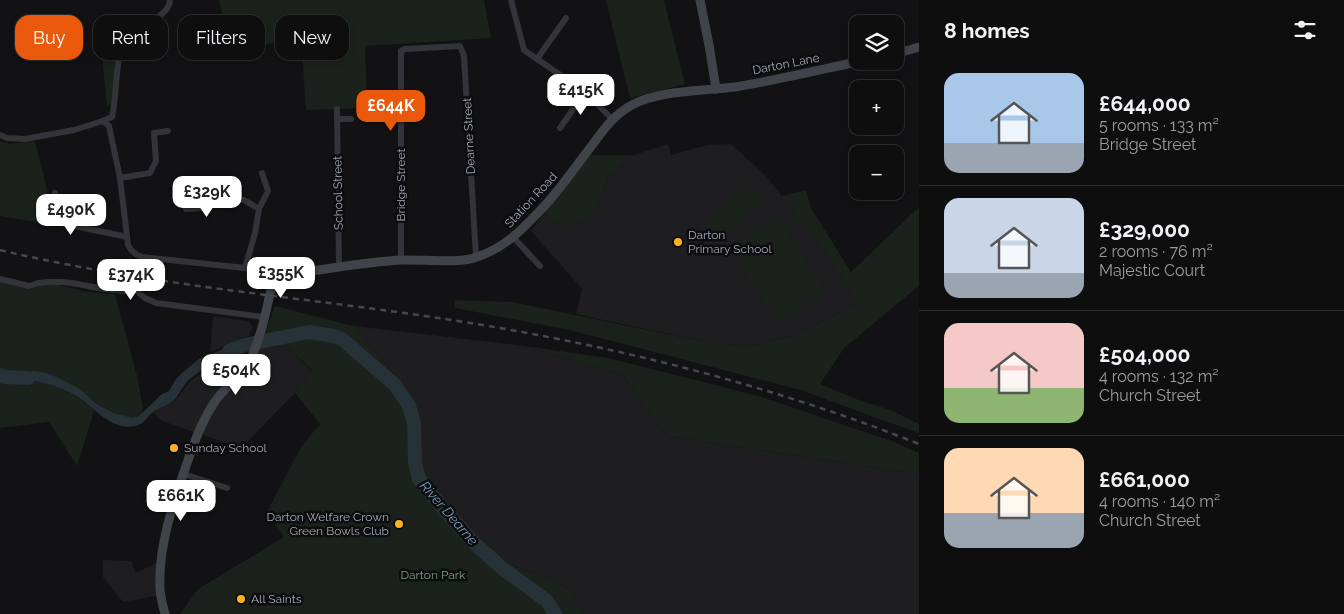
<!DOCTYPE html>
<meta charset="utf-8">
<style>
body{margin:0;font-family:Raleway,sans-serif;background:#171718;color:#f1f3f6;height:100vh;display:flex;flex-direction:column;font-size:19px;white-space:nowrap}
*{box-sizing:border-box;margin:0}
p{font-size:16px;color:#9b9c9e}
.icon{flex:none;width:28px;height:28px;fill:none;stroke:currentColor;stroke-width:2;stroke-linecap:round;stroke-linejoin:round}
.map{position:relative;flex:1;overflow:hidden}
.drawer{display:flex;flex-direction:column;background:#0e0e0f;width:425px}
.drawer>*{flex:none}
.hud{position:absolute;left:15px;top:15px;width:475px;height:45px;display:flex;gap:10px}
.buttons{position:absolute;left:849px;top:15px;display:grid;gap:10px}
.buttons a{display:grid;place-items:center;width:55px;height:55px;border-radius:10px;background:#0e0e0f;box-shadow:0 2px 8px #0003,0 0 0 1px #2e2e2f;font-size:25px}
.price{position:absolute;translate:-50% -42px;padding:0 11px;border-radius:10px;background:#fff;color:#222;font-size:16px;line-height:32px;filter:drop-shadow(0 1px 2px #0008)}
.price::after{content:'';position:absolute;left:50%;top:30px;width:15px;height:11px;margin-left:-8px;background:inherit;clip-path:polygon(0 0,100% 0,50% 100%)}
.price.active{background:#ea580c;color:#fff}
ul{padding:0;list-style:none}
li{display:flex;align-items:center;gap:15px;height:125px;padding:0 25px}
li+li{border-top:1px solid #2e2e2f}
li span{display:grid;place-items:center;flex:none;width:140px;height:100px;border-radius:15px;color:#555}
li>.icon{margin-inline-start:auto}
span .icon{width:60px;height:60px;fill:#fffc;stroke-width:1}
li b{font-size:21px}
h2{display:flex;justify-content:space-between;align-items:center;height:60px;padding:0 25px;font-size:21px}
.pill{padding:0 18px;border-radius:15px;background:#0e0e0f;box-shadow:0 2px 8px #0003,0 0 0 1px #2e2e2f;font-size:18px;line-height:45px}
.pill.active{background:#ea580c;color:#fff}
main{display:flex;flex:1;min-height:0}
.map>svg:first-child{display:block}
.built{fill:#1e1e21}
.green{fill:#1a221b}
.water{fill:#273138}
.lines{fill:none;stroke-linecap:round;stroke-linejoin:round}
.river{stroke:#273138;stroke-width:14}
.street-tunnel{stroke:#2f3034;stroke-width:6;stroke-dasharray:6 3;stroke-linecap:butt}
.street{stroke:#333439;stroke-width:6}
.secondary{stroke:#404349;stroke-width:9}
.rail{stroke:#45484e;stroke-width:2.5;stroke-dasharray:6 5;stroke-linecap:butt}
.poi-dot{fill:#ffb21f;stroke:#0d0d0f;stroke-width:2}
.labels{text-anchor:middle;stroke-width:5;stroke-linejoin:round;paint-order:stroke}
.street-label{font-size:12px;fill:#a2a8b5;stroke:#0d0d0f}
.poi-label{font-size:12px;fill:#a2a8b5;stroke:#0d0d0f;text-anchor:start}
.park-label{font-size:12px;fill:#77a27a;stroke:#0d0d0f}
.water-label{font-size:14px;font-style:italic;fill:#7697b4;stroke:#0d0d0f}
</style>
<main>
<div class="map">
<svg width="919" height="614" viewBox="0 0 919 614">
<rect width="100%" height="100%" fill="#121214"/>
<g class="built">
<path d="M 668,144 L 671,155 L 708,145 L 731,144 L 767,177 L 825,252 L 857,303 L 797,335 L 747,347 L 700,341 L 576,314 L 582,289 L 531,231 L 544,213 L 562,225 L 599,203 L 608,177 L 634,155 Z"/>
<path d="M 213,316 L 248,321 L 253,327 L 249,336 L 210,352 Z"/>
<path d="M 354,326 L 524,346 L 623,375 L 667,436 L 919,474 L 919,614 L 582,614 L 572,592 L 550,578 L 512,566 L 465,523 L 439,492 L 428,475 L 419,456 L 416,415 L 408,392 Z"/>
<path d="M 286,346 L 313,372 L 295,393 L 241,448 L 162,421 L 153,412 L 176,400 L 190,381 L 211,366 L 231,386 L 260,347 Z"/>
<path d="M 103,560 L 131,561 L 136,573 L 156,563 L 156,596 L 123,602 L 103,577 Z"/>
</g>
<g class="green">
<path d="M 219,0 L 484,0 L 491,38 L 365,46 L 367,108 L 306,110 L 301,37 L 231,52 Z"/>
<path d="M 606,0 L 664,0 L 685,84 L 630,98 Z"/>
<path d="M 111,35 L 119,38 L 113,99 L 107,108 L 101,44 L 103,36 Z"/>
<path d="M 0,141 L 10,144 L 35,141 L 56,225 L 0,216 Z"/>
<path d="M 587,155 L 634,155 L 608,177 L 599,203 L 586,221 L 562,225 L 544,213 Z"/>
<path d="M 750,184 L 765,201 L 718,241 L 704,224 Z"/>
<path d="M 806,190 L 811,208 L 851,272 L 919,207 L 919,286 L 844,348 L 820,384 L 859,400 L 893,411 L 919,424 L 919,433 L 885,421 L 801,390 L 570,330 L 455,308 L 455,300 L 512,302 L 700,341 L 747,347 L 797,335 L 857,303 L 825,252 L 781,196 Z"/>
<path d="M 777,216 L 826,292 L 779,324 L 729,248 Z"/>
<path d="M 0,279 L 29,286 L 55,284 L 87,292 L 115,294 L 137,376 L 143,408 L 142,413 L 139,416 L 133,418 L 114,413 L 98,404 L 79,388 L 50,374 L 12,379 C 43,380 72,388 94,411 L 77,466 L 49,422 L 0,428 Z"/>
<path d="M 275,306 L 354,326 L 408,392 L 416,415 L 419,456 L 428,475 L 439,492 L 465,523 L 512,566 L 550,578 L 572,592 L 582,614 L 180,614 L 198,589 L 284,537 L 267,512 L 301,447 L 320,424 L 295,393 L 313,371 L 286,346 L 260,347 Z"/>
<path d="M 524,346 L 608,358 L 758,396 L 894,442 L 919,453 L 919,474 L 667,436 L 623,375 Z"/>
</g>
<path class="water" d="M 250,337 L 243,353 C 228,354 197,371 187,382 C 182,387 180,393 176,398 C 170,405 160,407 153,412 C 147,417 144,424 136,426 C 109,432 92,403 71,393 C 52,384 33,379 12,379 L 10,374 L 35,371 L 50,374 L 79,388 L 97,404 L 114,413 L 133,418 L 139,416 L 162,394 L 169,391 L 176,379 L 182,373 L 199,359 L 243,341 Z"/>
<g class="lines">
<g class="river">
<path d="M 229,351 L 245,345 L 309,332 L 334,336 L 342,339 L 395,385 L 409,406 L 414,423 L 415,463 L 419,479 L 441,506 L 474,543 L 502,568 L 547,601 L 555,614"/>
<path d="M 0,375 L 4,377 L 28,378"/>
</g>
<path class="street-tunnel" d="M 224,199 L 238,199"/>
<g class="street">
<path d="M 511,0 L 524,50 L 585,92 L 612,119"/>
<path d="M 537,59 L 566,18"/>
<path d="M 337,109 L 339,266"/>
<path d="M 337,119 L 351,119"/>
<path d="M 103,121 L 109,126 L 120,178 L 128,245 C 131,251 135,255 142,257 L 245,268 L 274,275"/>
<path d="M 560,128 L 585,92"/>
<path d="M 0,135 L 7,138 L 25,139 L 74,130 L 103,121 L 112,117 C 117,97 115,51 127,37 C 138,25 169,18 170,0"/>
<path d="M 120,178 L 150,173 L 156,161 L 154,133 L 168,131"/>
<path d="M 55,193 L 61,223 L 127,237"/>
<path d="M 238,199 L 244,200 L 259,209"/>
<path d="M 186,209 L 202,208 L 224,199"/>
<path d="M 513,237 L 540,266"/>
<path d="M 401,260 L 401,51 L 405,49 L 460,46 L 464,56 L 476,257"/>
<path d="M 245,268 L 255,233 L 259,209 L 268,191 L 262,173"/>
<path d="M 0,279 L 29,286 L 38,283 L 48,282 L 63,282 L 72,283 L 104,289 L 123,291 L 135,290 L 145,298 L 156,303 L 264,317"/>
<path d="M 184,474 L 227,488"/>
</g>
<g class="secondary">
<path d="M 700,0 L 709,45 L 716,89"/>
<path d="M 895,54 L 919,47"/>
<path d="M 165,614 C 163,606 160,596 160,588 C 158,547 173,504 186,466 C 194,443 202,420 216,400 C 227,385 244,373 252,356 C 263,331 268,302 274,275 C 317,272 359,262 402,260 C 423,259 458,264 477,257 C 507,247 527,225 548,202 C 563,185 576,166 590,148 C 602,132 613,115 632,105 C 660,90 703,91 735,87 C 778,80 819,70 861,61"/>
</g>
<path class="rail" d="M 0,250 C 151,286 305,297 458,321 C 615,346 771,385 919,444"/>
</g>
<g class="poi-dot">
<circle cx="678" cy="242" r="5"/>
<circle cx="174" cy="448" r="5"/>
<circle cx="399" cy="524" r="5"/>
<circle cx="241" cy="599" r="5"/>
</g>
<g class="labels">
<g class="street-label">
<text transform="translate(786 64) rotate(-11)" y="4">Darton Lane</text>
<text transform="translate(469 136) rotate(-93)" y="4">Dearne Street</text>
<text transform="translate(401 185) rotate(-90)" y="4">Bridge Street</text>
<text transform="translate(338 193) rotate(-91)" y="4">School Street</text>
<text transform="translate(531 200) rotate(-47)" y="4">Station Road</text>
</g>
<g class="poi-label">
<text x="688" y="239">Darton<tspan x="688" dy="14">Primary School</tspan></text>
<text x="184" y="452">Sunday School</text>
<text x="389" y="521" text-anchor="end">Darton Welfare Crown<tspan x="389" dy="14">Green Bowls Club</tspan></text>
<text x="251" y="603">All Saints</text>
</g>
<g class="park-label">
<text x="433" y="579">Darton Park</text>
</g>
<g class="water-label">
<text transform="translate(449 513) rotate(49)" y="5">River Dearne</text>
</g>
</g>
</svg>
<div class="buttons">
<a><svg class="icon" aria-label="layers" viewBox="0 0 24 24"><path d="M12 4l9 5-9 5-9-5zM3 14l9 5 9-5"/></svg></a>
<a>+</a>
<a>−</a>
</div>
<b class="price" style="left:581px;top:116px">£415K</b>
<b class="price active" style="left:391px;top:132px">£644K</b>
<b class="price" style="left:207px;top:218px">£329K</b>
<b class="price" style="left:71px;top:236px">£490K</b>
<b class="price" style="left:281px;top:299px">£355K</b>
<b class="price" style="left:131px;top:301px">£374K</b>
<b class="price" style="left:236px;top:396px">£504K</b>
<b class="price" style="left:181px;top:522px">£661K</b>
<div class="hud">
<a class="pill active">Buy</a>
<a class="pill">Rent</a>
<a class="pill">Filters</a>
<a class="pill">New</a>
</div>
</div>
<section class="drawer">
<h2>8 homes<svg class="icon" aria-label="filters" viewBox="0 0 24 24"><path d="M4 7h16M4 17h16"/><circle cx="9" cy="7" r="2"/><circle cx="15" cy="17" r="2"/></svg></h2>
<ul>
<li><span style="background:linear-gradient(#a9c7e8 70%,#9aa5b1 0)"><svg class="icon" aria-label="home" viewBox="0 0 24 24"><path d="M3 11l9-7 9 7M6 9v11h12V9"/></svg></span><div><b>£644,000</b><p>5 rooms · 133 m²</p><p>Bridge Street</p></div></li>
<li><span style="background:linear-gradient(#c9d6e8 75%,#9aa5b1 0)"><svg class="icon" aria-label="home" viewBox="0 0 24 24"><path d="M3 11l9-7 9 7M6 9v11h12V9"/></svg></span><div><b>£329,000</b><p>2 rooms · 76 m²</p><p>Majestic Court</p></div></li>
<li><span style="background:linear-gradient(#f6c9c9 65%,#8fb573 0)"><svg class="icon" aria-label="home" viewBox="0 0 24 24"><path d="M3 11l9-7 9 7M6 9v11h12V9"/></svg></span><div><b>£504,000</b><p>4 rooms · 132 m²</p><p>Church Street</p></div></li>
<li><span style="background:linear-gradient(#ffd9b3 65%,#9aa5b1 0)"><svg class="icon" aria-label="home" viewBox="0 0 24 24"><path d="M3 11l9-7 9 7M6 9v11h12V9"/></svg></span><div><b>£661,000</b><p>4 rooms · 140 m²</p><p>Church Street</p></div></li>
</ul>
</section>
</main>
